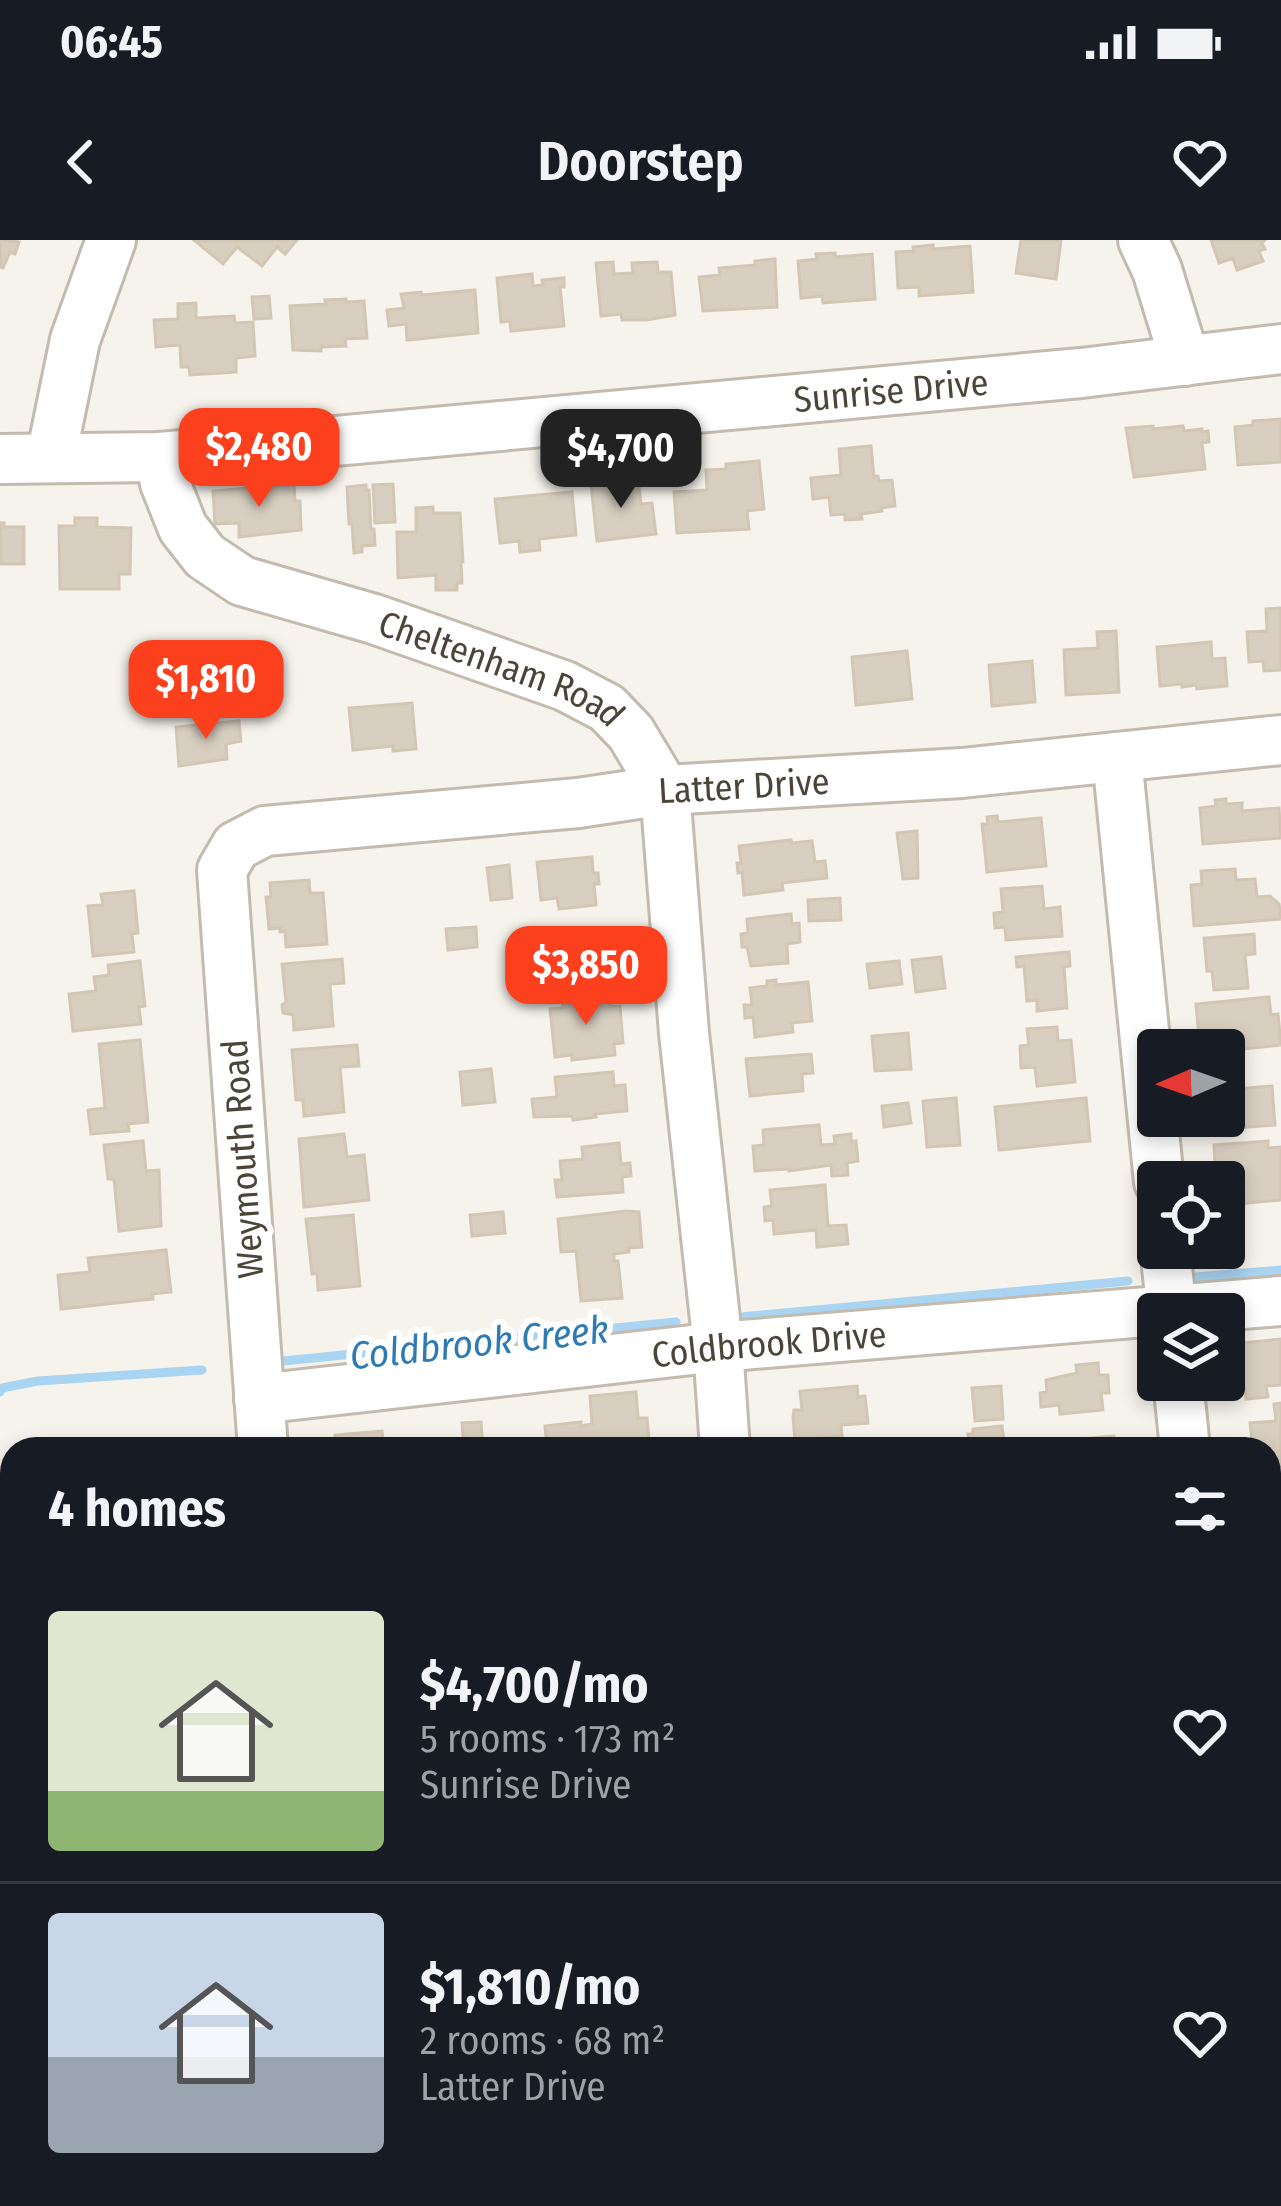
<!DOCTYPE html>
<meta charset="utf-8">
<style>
body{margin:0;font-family:"Fira Sans Condensed",sans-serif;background:#242831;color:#f1f3f6;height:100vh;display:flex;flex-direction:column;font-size:45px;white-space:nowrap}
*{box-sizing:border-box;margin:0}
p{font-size:39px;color:#9ea1a6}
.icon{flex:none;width:66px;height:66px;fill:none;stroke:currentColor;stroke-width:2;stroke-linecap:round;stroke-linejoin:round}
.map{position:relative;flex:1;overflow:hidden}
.details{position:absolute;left:0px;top:1197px;width:1281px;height:771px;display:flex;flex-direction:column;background:#171b24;border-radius:36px 36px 0 0;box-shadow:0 6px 18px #0003}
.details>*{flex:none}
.needle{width:78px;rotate:268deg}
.tools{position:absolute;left:1137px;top:789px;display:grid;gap:24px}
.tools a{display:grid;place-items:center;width:108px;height:108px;border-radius:12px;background:#171b24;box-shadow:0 6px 18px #0003;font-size:60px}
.price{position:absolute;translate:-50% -102px;padding:0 27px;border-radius:24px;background:#fc3f1d;color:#fff;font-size:39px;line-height:78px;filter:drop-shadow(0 3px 6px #0008)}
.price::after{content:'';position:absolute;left:50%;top:72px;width:36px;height:27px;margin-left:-18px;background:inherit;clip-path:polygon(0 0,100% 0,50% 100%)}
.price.on{background:#222;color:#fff}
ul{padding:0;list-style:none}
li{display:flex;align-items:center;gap:36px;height:300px;padding:0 48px}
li+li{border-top:3px solid #363941}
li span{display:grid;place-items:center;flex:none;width:336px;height:240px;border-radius:12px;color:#555}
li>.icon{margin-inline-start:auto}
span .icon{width:144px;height:144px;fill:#fffc;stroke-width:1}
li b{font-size:51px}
h2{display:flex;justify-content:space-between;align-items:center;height:144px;padding:0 48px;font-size:51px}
.status{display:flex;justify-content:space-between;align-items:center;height:84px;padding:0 60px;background:#171b24;direction:ltr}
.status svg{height:33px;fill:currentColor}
header{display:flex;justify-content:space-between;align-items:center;height:156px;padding:0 48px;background:#171b24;font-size:54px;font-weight:600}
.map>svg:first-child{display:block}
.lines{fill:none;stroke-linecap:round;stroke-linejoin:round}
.stream{stroke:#a9d4f2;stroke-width:9}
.building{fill:#d8cfc1;stroke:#d3c7b4;stroke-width:3}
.minor-casing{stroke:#c2bbae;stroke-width:54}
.minor{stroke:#fff;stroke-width:48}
.labels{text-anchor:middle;stroke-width:12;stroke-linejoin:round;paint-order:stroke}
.street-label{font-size:36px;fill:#4b4439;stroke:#fff}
.water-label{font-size:39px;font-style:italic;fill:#2e7ab2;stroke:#fff}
</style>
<div class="status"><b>06:45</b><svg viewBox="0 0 49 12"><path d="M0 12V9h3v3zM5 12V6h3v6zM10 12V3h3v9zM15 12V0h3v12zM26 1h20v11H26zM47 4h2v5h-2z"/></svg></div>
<header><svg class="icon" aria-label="back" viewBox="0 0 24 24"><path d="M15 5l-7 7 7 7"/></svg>Doorstep<svg class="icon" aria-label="heart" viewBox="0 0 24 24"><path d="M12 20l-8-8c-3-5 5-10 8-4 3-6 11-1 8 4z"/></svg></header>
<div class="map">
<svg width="1281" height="1966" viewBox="0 0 1281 1966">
<rect width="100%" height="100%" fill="#f6f3ec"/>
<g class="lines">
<g class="stream">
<path d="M 1195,1037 L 1281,1030"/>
<path d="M 741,1077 L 1128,1041"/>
<path d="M 283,1121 L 676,1082"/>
<path d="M 0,1152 L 2,1148 L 38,1141 L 202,1130"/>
</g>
</g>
<g class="building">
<path d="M 0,0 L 19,2 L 15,14 L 10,12 L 3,28 L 0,27 Z"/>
<path d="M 297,0 L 285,14 L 277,7 L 262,26 L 237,7 L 223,24 L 195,1 Z"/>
<path d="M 1021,0 L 1061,0 L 1056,39 L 1016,33 Z"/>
<path d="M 1211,0 L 1265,0 L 1262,3 L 1265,9 L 1259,11 L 1263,21 L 1237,30 L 1233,18 L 1219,23 Z"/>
<path d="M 933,5 L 933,9 L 970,6 L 973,52 L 919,56 L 919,47 L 898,48 L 896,12 L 914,11 L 913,7 Z"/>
<path d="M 835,13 L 835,17 L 872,14 L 875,59 L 823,63 L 822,56 L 801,58 L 798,21 L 817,19 L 816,14 Z"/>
<path d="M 775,19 L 777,67 L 703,71 L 699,37 L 720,35 L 719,28 L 755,25 L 755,21 Z"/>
<path d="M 613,22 L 614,34 L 633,33 L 632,23 L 657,22 L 658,32 L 671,32 L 675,75 L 647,80 L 622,80 L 621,74 L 601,76 L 596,23 Z"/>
<path d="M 532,34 L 533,46 L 543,45 L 542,40 L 564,38 L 564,47 L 560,47 L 564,86 L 511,91 L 510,81 L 501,82 L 497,38 Z"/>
<path d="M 475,50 L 478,93 L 407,100 L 406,84 L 389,86 L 387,70 L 404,68 L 401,54 L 421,52 L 422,55 Z"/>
<path d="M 269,56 L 271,78 L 254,79 L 252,57 Z"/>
<path d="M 346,59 L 346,62 L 364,61 L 367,98 L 345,99 L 346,106 L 321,107 L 321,111 L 293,110 L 290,66 L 326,64 L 325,60 Z"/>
<path d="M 196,63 L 196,78 L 234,76 L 235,83 L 253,82 L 255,116 L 236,118 L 236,132 L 190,135 L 189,127 L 181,127 L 180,105 L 156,107 L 154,80 L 178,79 L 178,64 Z"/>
<path d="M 1281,179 L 1281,222 L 1238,225 L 1235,187 L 1253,185 L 1253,181 Z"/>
<path d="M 1153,186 L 1153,189 L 1183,186 L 1184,191 L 1202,189 L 1202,192 L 1208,191 L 1209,202 L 1202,203 L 1205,229 L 1134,237 L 1126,188 Z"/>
<path d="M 871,206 L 874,237 L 878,236 L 879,241 L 892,240 L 895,266 L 881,268 L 882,271 L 861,274 L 862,279 L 845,280 L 845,274 L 831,275 L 829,257 L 813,259 L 811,238 L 841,235 L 839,209 Z"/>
<path d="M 759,221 L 764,269 L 747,271 L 749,289 L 677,293 L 674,252 L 707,250 L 706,230 L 726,229 L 726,224 Z"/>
<path d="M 638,239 L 641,264 L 652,263 L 656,294 L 597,301 L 591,245 Z"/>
<path d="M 294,244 L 295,261 L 300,261 L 301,290 L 239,297 L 239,283 L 215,284 L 213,251 Z"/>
<path d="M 393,244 L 395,282 L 375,283 L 373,245 Z"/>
<path d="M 366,245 L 366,250 L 369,250 L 371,289 L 374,289 L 375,305 L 362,306 L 362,312 L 354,313 L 352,284 L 349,284 L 347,247 Z"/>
<path d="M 572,252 L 576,295 L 539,299 L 540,310 L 520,312 L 519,301 L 500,303 L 495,259 Z"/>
<path d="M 433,267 L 433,273 L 460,273 L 463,322 L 461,322 L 462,343 L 457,343 L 457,350 L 436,350 L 436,335 L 398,338 L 397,292 L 416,292 L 416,268 Z"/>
<path d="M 75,278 L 97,278 L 97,287 L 131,288 L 130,334 L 119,334 L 119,349 L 60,349 L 59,286 L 75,286 Z"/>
<path d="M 0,283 L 4,283 L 4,287 L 24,287 L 24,324 L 0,324 Z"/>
<path d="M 1281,368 L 1281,430 L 1264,431 L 1263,421 L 1249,422 L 1247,392 L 1267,391 L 1266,369 Z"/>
<path d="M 1116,391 L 1119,452 L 1066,455 L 1064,410 L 1098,408 L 1097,392 Z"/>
<path d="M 1211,402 L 1212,419 L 1225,418 L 1227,446 L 1197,449 L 1196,445 L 1182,447 L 1181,444 L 1160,446 L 1157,407 Z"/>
<path d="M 907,411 L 912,459 L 856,465 L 852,417 Z"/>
<path d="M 1032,421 L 1035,462 L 992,466 L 989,425 Z"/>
<path d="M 412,463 L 416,509 L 393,511 L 393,506 L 353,510 L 349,468 Z"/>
<path d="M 239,481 L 241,501 L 226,504 L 227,519 L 179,526 L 176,487 Z"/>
<path d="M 1226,559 L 1226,564 L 1242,563 L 1242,571 L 1279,568 L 1281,598 L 1203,604 L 1200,568 L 1216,566 L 1215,560 Z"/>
<path d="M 997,576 L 998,582 L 1041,578 L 1046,626 L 987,632 L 982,584 L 988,584 L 987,577 Z"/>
<path d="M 917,591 L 918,638 L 903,639 L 897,593 Z"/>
<path d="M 791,600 L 792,603 L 812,601 L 815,622 L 825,621 L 827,638 L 782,643 L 783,650 L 744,655 L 742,632 L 738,633 L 737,623 L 741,623 L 739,606 Z"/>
<path d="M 592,617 L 593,633 L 598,633 L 599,644 L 594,644 L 596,665 L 559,669 L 557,658 L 541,660 L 537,622 Z"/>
<path d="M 509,625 L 512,658 L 491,660 L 487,628 Z"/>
<path d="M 1235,629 L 1236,640 L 1255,639 L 1257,657 L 1270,656 L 1279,664 L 1281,679 L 1194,686 L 1191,645 L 1202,644 L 1201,631 Z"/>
<path d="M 309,640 L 310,653 L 323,653 L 327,704 L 286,707 L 285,691 L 280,692 L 280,688 L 269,689 L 266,657 L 271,657 L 270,643 Z"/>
<path d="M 1042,646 L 1044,669 L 1060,667 L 1062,696 L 1006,700 L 1005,687 L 995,688 L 994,673 L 1003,672 L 1001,649 Z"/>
<path d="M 134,651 L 138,693 L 132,694 L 134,712 L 93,716 L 88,666 L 103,665 L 101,654 Z"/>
<path d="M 840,658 L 841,680 L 809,681 L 808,660 Z"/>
<path d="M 791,674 L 792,684 L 799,683 L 800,702 L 787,704 L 788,723 L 751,726 L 747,707 L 742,707 L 741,694 L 748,693 L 747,679 Z"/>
<path d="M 476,687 L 477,707 L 448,710 L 446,689 Z"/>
<path d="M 609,691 L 614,727 L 565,733 L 561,697 Z"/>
<path d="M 1254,694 L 1255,714 L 1245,715 L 1248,748 L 1214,750 L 1212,731 L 1207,731 L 1204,698 Z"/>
<path d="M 1069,712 L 1070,726 L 1064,727 L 1067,768 L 1037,771 L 1037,760 L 1027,761 L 1024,726 L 1017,727 L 1016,717 Z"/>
<path d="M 941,717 L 945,748 L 916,752 L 912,720 Z"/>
<path d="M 342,719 L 344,743 L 330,744 L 333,786 L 294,790 L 293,775 L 283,773 L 282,765 L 286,762 L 282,724 Z"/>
<path d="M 140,721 L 145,766 L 139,767 L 141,784 L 73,791 L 69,754 L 96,751 L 94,737 L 109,735 L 108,725 Z"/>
<path d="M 899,721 L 902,744 L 870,748 L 867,724 Z"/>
<path d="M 776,740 L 776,745 L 808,742 L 812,781 L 792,783 L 793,792 L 755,797 L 753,777 L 745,778 L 744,765 L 752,765 L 750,748 L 767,746 L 767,741 Z"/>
<path d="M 609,755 L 610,766 L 620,766 L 623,803 L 614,804 L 615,815 L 572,820 L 572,815 L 555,817 L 550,769 L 563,768 L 562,760 Z"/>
<path d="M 1269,757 L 1271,775 L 1278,774 L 1281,805 L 1224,811 L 1200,810 L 1196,764 Z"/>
<path d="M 1057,787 L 1058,801 L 1071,800 L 1075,842 L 1037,846 L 1035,827 L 1021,828 L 1020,806 L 1029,805 L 1027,789 Z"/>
<path d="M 908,793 L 911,829 L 875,831 L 872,796 Z"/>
<path d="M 140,800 L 148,882 L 128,884 L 129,891 L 91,894 L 88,870 L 105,868 L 99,804 Z"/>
<path d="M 357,805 L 359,826 L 340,827 L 344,872 L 304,876 L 303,860 L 296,860 L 292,810 Z"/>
<path d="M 811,814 L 813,833 L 802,834 L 803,851 L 750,856 L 746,819 Z"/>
<path d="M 491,829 L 495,862 L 463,865 L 460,832 Z"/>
<path d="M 613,832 L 614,846 L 625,845 L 627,871 L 595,874 L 596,877 L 573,880 L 572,876 L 534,877 L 532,859 L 557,857 L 555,837 Z"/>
<path d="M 1272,846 L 1275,885 L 1208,890 L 1207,876 L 1224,876 L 1224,850 Z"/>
<path d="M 956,858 L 960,905 L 927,907 L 923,861 Z"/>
<path d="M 1086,858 L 1090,901 L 999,910 L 995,867 Z"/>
<path d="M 908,863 L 911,883 L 884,887 L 882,866 Z"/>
<path d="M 819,885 L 821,905 L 835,904 L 834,896 L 851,894 L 851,901 L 856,901 L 858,921 L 847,923 L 848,935 L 832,936 L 831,925 L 789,931 L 789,929 L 755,931 L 753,906 L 764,905 L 763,890 Z"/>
<path d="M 344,894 L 347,917 L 364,915 L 369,960 L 304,967 L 299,899 Z"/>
<path d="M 143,901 L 146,931 L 159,930 L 161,986 L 119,991 L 114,939 L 108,939 L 104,905 Z"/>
<path d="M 1268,901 L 1268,908 L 1281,907 L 1281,960 L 1224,965 L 1224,942 L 1216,942 L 1214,905 Z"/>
<path d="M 619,903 L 621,924 L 630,923 L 631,936 L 622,937 L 623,952 L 557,957 L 555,940 L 562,940 L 560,921 L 583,919 L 582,907 Z"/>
<path d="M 825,945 L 828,986 L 846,985 L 848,1004 L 817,1007 L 816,990 L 774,994 L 773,980 L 765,981 L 764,967 L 772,966 L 770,950 Z"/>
<path d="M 626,971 L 639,972 L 642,1007 L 629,1008 L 629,1012 L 614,1014 L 614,1021 L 618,1021 L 622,1058 L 581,1061 L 576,1011 L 561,1012 L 558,979 Z"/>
<path d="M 503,972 L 505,993 L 472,996 L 470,975 Z"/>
<path d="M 353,975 L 360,1046 L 318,1050 L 317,1033 L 312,1034 L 306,979 Z"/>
<path d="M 166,1010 L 171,1052 L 152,1054 L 153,1059 L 61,1069 L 58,1035 L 90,1032 L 88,1018 Z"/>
<path d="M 1281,1099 L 1281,1145 L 1266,1146 L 1268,1157 L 1246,1159 L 1245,1149 L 1237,1150 L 1235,1134 L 1243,1133 L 1241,1103 Z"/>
<path d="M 1098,1123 L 1099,1135 L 1108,1135 L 1109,1153 L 1101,1153 L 1103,1170 L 1060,1174 L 1059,1165 L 1041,1167 L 1040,1153 L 1047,1152 L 1046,1140 L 1077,1133 L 1076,1125 Z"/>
<path d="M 857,1146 L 858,1157 L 865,1156 L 868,1183 L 841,1185 L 842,1196 L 795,1200 L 793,1177 L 794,1170 L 802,1170 L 800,1151 Z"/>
<path d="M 1001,1146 L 1003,1179 L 975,1181 L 972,1148 Z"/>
<path d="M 636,1152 L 638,1178 L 647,1178 L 650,1209 L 595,1209 L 595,1204 L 583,1205 L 583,1209 L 547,1209 L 545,1186 L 581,1182 L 581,1186 L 592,1184 L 590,1156 Z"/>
<path d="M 1281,1163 L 1281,1226 L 1269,1227 L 1269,1209 L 1253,1209 L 1250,1183 L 1276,1181 L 1274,1164 Z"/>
<path d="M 481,1182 L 483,1209 L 464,1209 L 462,1183 Z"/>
<path d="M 1002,1186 L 1005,1209 L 970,1209 L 968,1194 L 973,1194 L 973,1189 Z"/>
<path d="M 382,1191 L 384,1209 L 337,1209 L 335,1195 Z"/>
<path d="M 1114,1196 L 1115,1209 L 1067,1209 L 1066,1200 Z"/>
<path d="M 1281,1240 L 1281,1288 L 1269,1289 L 1269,1241 Z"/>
<rect x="1269" y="1327" width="12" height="38"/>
<path d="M 1281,1399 L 1281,1448 L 1272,1449 L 1269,1400 Z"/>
<path d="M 1281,1477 L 1281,1516 L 1269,1517 L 1269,1482 L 1274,1481 L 1273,1478 Z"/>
<path d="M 189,1956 L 258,1956 L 259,1966 L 203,1966 L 203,1960 L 190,1962 Z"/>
<path d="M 695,1956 L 713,1956 L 718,1966 L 678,1966 L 678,1963 L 695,1961 Z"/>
<path d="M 859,1956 L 927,1956 L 928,1966 L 850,1966 L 850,1963 L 860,1962 Z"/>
</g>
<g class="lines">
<g class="minor-casing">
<g id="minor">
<path d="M 1143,0 L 1157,30 L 1185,121"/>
<path d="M 51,217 L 75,100 L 111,0"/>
<path id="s1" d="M 160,217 L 165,243 L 183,288 L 205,316 L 242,341 L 374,379 L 565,446 L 607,468 L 631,493 L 665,550 L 684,793 L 718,1107 L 725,1209"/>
<path id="s2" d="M 0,219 L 160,217 L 1081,133 L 1281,109"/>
<path d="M 1117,517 L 1159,942"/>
<path d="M 1165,1008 L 1172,1074"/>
<path d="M 1178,1140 L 1185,1209"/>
<path id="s3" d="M 259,1159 L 718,1107 L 1281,1061"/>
<path id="s4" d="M 263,1209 L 222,630 L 236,606 L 265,591 L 578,563 L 665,550 L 962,533 L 1281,500"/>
<path d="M 334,1956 L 335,1966"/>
<path d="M 791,1956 L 791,1966"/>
<path d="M 1256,1956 L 1257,1966"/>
</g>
</g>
<use href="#minor" class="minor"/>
</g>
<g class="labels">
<g class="street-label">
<text dy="13" stroke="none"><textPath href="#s2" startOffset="894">Sunrise Drive</textPath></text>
<text dy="13" stroke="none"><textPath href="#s1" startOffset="429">Cheltenham Road</textPath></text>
<text dy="13" stroke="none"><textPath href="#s4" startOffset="1122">Latter Drive</textPath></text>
<text transform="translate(242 919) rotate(-94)" y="13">Weymouth Road</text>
<text dy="13" stroke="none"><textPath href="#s3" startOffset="513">Coldbrook Drive</textPath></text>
</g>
<g class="water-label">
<text transform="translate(479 1102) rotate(-6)" y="14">Coldbrook Creek</text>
</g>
</g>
</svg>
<div class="tools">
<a><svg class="needle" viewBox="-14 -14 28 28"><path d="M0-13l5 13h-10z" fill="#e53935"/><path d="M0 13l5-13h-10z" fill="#9ea1a6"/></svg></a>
<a><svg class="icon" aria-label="locate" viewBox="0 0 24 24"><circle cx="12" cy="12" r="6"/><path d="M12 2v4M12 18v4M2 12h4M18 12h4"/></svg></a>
<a><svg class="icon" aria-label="layers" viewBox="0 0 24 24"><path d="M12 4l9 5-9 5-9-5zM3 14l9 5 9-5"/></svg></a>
</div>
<b class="price" style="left:259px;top:270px">$2,480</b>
<b class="price on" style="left:621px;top:271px">$4,700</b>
<b class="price" style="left:206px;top:502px">$1,810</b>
<b class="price" style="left:586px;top:788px">$3,850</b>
<section class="details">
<h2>4 homes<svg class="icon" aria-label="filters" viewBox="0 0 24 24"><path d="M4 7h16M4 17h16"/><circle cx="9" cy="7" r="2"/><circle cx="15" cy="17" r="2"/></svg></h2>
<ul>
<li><span style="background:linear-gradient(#dfe7d0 75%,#8fb573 0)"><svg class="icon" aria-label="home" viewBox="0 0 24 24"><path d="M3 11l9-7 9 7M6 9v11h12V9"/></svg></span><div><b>$4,700/mo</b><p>5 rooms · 173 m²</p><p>Sunrise Drive</p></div><svg class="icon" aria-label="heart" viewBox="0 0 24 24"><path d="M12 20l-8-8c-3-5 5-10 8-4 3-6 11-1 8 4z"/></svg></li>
<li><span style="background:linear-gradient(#c9d6e8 60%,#9aa5b1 0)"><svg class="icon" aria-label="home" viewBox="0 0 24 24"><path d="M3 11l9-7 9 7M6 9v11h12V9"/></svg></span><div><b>$1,810/mo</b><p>2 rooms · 68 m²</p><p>Latter Drive</p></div><svg class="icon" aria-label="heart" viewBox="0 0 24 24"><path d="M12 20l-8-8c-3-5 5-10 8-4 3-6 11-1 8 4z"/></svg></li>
</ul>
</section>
</div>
